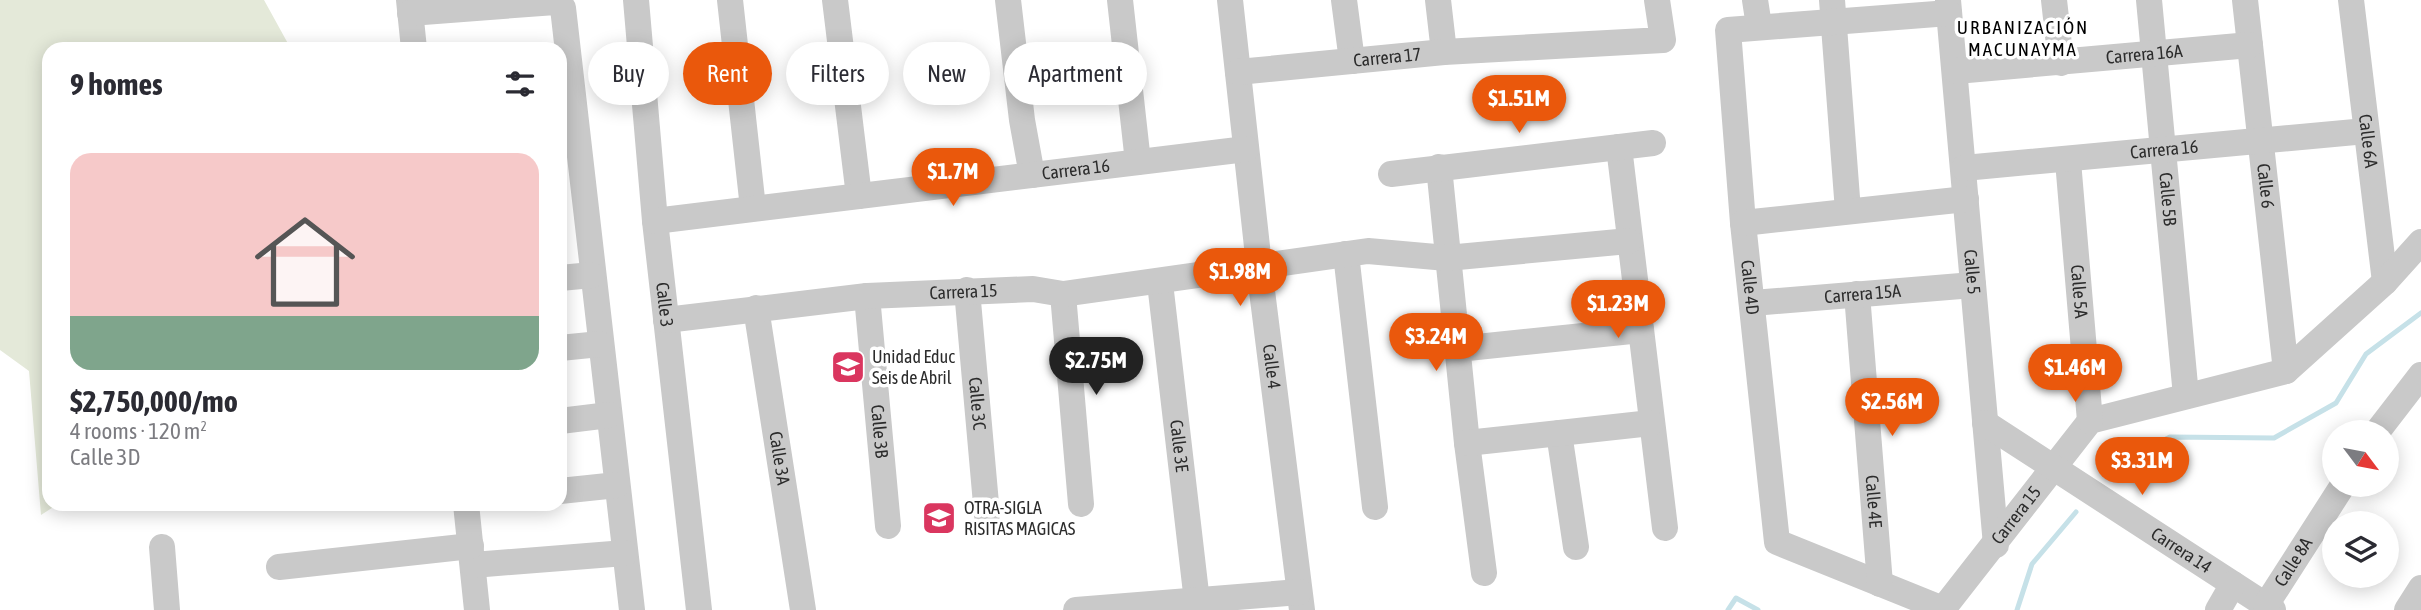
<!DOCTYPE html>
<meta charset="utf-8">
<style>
body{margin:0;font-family:"Asap Condensed",sans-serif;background:#f2f2f3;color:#2b2b33;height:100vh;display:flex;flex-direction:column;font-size:26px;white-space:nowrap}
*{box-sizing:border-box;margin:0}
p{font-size:23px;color:#7c7c81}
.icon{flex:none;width:38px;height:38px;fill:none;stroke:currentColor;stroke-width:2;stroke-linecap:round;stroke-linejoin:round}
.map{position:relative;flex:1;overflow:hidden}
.panel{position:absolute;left:42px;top:42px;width:525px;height:469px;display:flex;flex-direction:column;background:#fff;border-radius:21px;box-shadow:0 4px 18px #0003}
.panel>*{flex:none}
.hud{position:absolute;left:588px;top:42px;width:665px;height:63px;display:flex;gap:14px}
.needle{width:46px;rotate:122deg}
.tools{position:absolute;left:2322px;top:420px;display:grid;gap:14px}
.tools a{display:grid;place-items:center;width:77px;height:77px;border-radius:50%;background:#fff;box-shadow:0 4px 18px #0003;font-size:35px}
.price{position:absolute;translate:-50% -60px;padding:0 16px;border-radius:24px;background:#ea580c;color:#fff;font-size:23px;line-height:46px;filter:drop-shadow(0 2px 4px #0008)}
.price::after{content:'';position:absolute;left:50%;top:42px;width:21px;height:16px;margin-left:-10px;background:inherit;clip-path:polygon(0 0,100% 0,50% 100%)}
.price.selected{background:#222;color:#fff}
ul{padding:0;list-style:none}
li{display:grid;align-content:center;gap:14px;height:371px;padding:0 28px}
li+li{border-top:2px solid #e1e1e2}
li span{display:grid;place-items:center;height:217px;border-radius:21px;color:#555}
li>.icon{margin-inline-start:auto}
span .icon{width:126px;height:126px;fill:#fffc;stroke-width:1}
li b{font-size:30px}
h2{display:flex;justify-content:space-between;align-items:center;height:84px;padding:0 28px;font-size:30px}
.chip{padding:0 24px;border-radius:32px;background:#fff;box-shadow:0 4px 18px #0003;font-size:24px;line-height:63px}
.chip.selected{background:#ea580c;color:#fff}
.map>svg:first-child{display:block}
.green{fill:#e4e9d9}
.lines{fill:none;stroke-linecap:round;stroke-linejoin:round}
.stream{stroke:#c6e1e8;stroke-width:5}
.minor{stroke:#c9c9c9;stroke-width:26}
.labels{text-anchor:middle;stroke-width:7;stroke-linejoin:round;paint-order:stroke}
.street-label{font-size:18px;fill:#2c2c2c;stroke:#fff}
.poi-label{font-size:18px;fill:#2c2c2c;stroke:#fff;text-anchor:start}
.neighbourhood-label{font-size:19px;letter-spacing:2px;fill:#000;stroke:#fff}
</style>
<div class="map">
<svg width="2421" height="610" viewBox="0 0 2421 610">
<rect width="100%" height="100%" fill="#fff"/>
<path class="green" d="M 0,0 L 264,0 L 291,49 L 49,49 L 49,504 L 58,504 L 41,515 L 29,371 L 0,350 Z"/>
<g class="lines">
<g class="stream">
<path d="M 2106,470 L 2170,437 L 2274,438 L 2336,403 L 2366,354 L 2421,313"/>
<path d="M 1728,610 L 1736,598 L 1758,610"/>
<path d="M 2017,610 L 2032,564 L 2076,512"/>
</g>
<g class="minor">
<path d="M 409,0 L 414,49"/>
<path id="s1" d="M 636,0 L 655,221 L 699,610"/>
<path d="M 730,0 L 753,208"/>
<path d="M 835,0 L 859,196"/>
<path d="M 1008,0 L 1022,120 L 1032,175"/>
<path d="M 1120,0 L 1138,162"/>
<path id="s2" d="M 1230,0 L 1261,283 L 1302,610"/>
<path d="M 1344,0 L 1352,61"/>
<path d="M 1438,0 L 1444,52"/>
<path d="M 1755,0 L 1759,26"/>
<path d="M 1832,0 L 1848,211"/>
<path id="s3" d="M 1948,0 L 1996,545"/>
<path d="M 2054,0 L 2061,63"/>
<path id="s4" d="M 2149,0 L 2186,396"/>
<path id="s5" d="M 2245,0 L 2286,371"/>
<path id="s6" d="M 2351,0 L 2385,282"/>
<path d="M 410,13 L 555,2 L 563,8 L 632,610"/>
<path id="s7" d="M 1949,13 L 1728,30 L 1743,223 L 1777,542 L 1943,609 L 2090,421 L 2286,371 L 2385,282 L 2421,242"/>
<path id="s8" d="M 1956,71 L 2250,45"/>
<path id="s9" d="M 1238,72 L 1444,52 L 1663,40 L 1657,0"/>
<path d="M 1619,147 L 1665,528"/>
<path id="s10" d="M 2068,161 L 2090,421"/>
<path d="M 1439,167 L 1467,443 L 1484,573"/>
<path id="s11" d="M 1964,168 L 2366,131"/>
<path d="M 1391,174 L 1653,143"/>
<path id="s12" d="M 655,221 L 1246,149"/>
<path d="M 1743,223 L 1966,199"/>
<path d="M 1346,254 L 1375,507"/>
<path d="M 560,278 L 592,275"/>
<path id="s13" d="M 1160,283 L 1198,610"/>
<path id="s14" d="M 967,290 L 987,515"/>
<path d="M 1063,294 L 1081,504"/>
<path id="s15" d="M 1857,294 L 1880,584"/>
<path id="s16" d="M 867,296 L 888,526"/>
<path id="s17" d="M 1753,303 L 1973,285"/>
<path id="s18" d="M 756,308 L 803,610"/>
<path id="s19" d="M 666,320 L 867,296 L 1033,289 L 1063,294 L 1368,251 L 1447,258 L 1629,241"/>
<path d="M 560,348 L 600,344"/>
<path d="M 1458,349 L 1641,330"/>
<path d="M 560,421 L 609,415"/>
<path id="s20" d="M 1985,423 L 2273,610"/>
<path d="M 2377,432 L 2421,375"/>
<path d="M 1559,433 L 1576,547"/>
<path d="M 1467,443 L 1651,423"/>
<path d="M 560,491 L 617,485"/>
<path d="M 466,504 L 477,610"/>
<path d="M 162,547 L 167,610"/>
<path d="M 473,565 L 625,553"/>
<path d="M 279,567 L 471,546"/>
<path id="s21" d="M 2266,605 L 2343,485"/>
<path d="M 1076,610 L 1299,592"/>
<path d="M 2218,610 L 2233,584"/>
<path d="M 2407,610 L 2421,588"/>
</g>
</g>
<defs>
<g id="school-square" transform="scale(1.75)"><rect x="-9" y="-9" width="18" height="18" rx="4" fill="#da365f" stroke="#fff"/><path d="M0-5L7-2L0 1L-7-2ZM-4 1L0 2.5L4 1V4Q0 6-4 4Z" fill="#fff"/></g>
</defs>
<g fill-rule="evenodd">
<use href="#school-square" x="848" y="367"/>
<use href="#school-square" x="939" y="518"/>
</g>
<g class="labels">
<g class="street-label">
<text dy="6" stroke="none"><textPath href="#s8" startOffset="189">Carrera 16A</textPath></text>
<text dy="6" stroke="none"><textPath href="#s9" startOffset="150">Carrera 17</textPath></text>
<text dy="6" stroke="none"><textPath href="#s6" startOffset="142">Calle 6A</textPath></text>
<text dy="6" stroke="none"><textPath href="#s11" startOffset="201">Carrera 16</textPath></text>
<text dy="6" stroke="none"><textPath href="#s12" startOffset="424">Carrera 16</textPath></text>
<text dy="6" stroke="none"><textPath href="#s5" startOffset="187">Calle 6</textPath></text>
<text dy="6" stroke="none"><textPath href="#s4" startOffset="200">Calle 5B</textPath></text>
<text dy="6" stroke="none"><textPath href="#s3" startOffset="273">Calle 5</textPath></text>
<text dy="6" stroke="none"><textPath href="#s7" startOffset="480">Calle 4D</textPath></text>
<text dy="6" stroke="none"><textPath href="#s19" startOffset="299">Carrera 15</textPath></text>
<text dy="6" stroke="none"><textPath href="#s10" startOffset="131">Calle 5A</textPath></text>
<text dy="6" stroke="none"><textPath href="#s17" startOffset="110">Carrera 15A</textPath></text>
<text dy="6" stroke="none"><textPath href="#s1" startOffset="306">Calle 3</textPath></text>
<text dy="6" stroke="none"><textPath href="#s2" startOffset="369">Calle 4</textPath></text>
<text dy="6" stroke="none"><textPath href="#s14" startOffset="114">Calle 3C</textPath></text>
<text dy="6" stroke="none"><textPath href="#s16" startOffset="136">Calle 3B</textPath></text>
<text dy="6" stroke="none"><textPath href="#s13" startOffset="164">Calle 3E</textPath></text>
<text dy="6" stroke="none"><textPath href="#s18" startOffset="152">Calle 3A</textPath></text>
<text dy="6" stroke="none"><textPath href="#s15" startOffset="208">Calle 4E</textPath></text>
<text dy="6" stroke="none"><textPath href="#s7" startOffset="1034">Carrera 15</textPath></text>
<text dy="6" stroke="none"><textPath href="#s20" startOffset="234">Carrera 14</textPath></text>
<text dy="6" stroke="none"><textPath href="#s21" startOffset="51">Calle 8A</textPath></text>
</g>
<g class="poi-label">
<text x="872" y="363">Unidad Educ<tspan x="872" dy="21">Seis de Abril</tspan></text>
<text x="964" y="514">OTRA-SIGLA<tspan x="964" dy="21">RISITAS MAGICAS</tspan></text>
</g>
<g class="neighbourhood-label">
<text x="2023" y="34">URBANIZACIÓN<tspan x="2023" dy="22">MACUNAYMA</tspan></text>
</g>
</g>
</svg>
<div class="tools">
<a><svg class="needle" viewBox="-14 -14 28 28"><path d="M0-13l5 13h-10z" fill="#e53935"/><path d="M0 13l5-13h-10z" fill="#7c7c81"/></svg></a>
<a><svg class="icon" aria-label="layers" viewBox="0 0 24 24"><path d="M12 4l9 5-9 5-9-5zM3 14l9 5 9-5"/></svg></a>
</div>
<b class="price" style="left:1519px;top:135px">$1.51M</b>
<b class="price" style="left:953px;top:208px">$1.7M</b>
<b class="price" style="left:1240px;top:308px">$1.98M</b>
<b class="price" style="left:1618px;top:340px">$1.23M</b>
<b class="price" style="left:1436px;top:373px">$3.24M</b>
<b class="price selected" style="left:1096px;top:397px">$2.75M</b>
<b class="price" style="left:2075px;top:404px">$1.46M</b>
<b class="price" style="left:1892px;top:438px">$2.56M</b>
<b class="price" style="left:2142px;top:497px">$3.31M</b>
<div class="hud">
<a class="chip">Buy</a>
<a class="chip selected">Rent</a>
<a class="chip">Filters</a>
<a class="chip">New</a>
<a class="chip">Apartment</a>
</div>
<section class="panel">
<h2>9 homes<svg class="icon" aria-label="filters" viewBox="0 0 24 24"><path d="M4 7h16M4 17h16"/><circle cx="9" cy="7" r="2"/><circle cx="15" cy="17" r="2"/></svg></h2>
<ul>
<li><span style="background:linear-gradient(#f6c9c9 75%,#7fa58c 0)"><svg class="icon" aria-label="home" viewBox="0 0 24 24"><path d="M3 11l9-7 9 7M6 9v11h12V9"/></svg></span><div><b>$2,750,000/mo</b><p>4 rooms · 120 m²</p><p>Calle 3D</p></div></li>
</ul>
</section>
</div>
